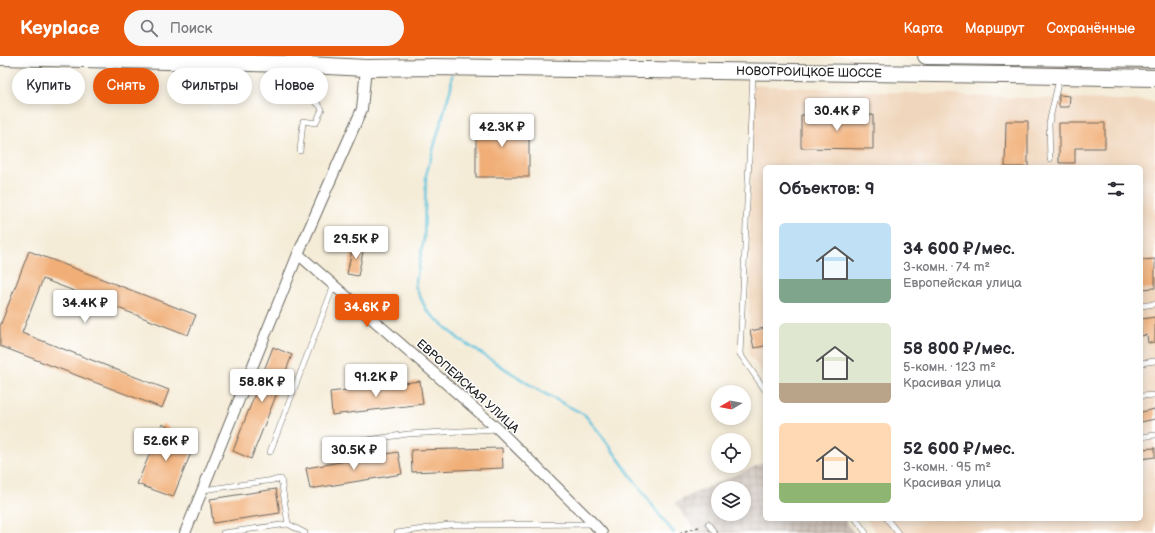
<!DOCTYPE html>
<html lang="ru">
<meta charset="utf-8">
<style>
body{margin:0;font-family:"Balsamiq Sans",sans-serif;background:#f7f7f7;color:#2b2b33;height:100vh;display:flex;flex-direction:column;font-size:15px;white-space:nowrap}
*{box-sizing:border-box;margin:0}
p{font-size:13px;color:#7c7c81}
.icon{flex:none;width:22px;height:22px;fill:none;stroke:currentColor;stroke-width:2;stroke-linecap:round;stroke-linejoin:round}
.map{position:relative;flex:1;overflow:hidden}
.drawer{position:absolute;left:763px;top:109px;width:380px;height:356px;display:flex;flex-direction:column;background:#fff;border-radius:6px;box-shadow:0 2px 10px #0003}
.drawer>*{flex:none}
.top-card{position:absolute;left:12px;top:12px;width:380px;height:36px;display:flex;gap:8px}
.needle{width:26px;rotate:260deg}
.buttons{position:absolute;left:711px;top:329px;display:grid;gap:8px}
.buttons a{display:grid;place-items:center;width:40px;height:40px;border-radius:50%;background:#fff;box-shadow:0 2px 10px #0003;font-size:20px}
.price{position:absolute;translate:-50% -34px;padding:0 9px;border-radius:4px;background:#fff;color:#222;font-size:13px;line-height:26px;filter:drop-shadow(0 1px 2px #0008)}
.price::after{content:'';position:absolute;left:50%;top:24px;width:12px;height:9px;margin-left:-6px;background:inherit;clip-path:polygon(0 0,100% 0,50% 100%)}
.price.selected{background:#ea580c;color:#fff}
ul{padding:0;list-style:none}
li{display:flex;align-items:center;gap:12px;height:100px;padding:0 16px}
li span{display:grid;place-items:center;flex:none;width:112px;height:80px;border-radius:6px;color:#555}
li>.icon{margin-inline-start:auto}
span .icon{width:48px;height:48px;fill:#fffc;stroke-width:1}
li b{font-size:17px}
h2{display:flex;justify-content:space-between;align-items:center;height:48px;padding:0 16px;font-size:17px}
.chip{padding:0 14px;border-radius:18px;background:#fff;box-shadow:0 2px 10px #0003;font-size:14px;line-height:36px}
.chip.selected{background:#ea580c;color:#fff}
header{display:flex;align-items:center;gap:24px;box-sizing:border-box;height:56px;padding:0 20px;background:#ea580c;color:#fff}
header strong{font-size:19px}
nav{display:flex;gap:22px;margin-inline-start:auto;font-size:14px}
.search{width:280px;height:36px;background:#f7f7f7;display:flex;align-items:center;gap:10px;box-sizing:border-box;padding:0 14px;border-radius:22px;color:#7c7c81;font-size:15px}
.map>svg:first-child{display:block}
.built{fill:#f0d6bc}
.industrial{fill:url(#industrial-grid);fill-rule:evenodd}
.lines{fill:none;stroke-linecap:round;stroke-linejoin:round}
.stream{stroke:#5fc3dc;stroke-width:2.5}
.building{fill:#f1af77}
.lane-casing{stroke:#68655e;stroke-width:6}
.street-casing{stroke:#68655e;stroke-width:12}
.primary-casing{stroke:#68655e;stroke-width:18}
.path{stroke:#68655e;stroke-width:1.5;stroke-dasharray:3 3;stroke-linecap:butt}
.lane{stroke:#fff;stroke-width:5}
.street{stroke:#fff;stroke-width:10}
.primary{stroke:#fff;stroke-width:16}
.labels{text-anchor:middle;stroke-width:3;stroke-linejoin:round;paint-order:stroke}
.street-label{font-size:12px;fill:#1c1c1c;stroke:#fff}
</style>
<header>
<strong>Keyplace</strong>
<div class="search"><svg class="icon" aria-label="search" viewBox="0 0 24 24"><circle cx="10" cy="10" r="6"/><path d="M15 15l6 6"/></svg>Поиск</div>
<nav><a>Карта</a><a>Маршрут</a><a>Сохранённые</a></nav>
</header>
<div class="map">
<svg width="1155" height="477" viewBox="0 0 1155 477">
<defs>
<pattern id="industrial-grid" width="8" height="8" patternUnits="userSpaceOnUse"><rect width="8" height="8" fill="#cec2b9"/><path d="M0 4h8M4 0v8" fill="none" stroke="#b0a69e"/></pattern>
</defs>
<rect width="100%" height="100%" fill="#fff"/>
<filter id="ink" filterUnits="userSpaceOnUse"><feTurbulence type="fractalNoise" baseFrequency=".025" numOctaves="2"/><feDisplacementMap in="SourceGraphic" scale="8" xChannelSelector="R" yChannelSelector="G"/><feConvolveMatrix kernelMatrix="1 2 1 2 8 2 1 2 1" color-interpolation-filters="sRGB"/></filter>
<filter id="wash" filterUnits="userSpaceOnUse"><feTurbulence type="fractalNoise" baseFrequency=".012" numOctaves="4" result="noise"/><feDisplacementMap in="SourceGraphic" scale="16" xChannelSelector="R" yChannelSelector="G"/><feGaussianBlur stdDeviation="0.9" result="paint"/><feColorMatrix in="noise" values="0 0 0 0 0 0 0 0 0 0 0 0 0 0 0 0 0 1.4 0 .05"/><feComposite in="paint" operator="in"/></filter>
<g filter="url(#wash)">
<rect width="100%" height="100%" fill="#f5ecd8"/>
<path class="built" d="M 751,29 L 990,41 L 1155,45 L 1155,477 L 876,477 L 866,463 L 1141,463 L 1141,111 L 765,111 L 765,320 L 749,298 Z"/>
<path class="industrial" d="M 765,406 L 765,463 L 844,463 L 854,477 L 697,477 L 675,447 L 692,438 ZM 718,432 L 744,432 L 744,458 L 718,458 Z"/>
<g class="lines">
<path class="stream" d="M 452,18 L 451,31 L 426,119 L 424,182 L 415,230 L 427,255 L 459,283 L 538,334 L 585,359 L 602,380 L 658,457 L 674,477"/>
</g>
<g id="blocks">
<g class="building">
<path d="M 1059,39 L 1070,40 L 1069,51 L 1059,51 Z"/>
<path d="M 801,59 L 873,59 L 873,93 L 801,92 Z"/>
<rect x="476" y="63" width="53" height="58"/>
<path d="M 1006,65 L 1028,65 L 1028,111 L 1005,111 Z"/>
<path d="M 1059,67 L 1105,67 L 1105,92 L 1075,92 L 1075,107 L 1059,107 Z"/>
<path d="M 353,189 L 364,191 L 358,220 L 347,218 Z"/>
<path d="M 29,195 L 196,259 L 188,279 L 43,223 L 22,277 L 169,334 L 162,352 L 0,290 L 0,270 Z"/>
<path d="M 1155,203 L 1155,232 L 1141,233 L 1141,204 Z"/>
<path d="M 1155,261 L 1155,286 L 1148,287 L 1147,279 L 1141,280 L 1141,263 Z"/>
<path d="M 765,272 L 765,290 L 754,292 L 750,275 Z"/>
<path d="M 273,291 L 292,299 L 251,403 L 233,395 Z"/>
<path d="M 420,325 L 423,348 L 332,359 L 330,336 Z"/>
<path d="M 1155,353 L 1155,363 L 1141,366 L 1141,356 Z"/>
<path d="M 162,368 L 170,372 L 169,376 L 195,387 L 173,441 L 137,428 Z"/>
<path d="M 502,392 L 503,412 L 412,416 L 411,394 Z"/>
<path d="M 1155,392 L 1155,401 L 1141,403 L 1141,393 Z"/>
<path d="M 398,396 L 402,418 L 310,433 L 306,412 Z"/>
<path d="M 276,433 L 280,457 L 213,467 L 210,443 Z"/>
</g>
</g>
</g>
<g filter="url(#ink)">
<use href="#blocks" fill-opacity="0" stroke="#68655e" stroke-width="1"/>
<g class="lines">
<g class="lane-casing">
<g id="lane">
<path d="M 753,17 L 740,298 L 765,334"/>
<path d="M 300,95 L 303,65 L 316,67 L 322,53 L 318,48 L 307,40 L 306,12"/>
<path d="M 1050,103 L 1049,67 L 1059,23"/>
<path d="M 1141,250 L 1155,248"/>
<path d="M 1141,307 L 1155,305"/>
<path d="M 1141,340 L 1155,339"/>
<path d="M 1141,381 L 1155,379"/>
<path d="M 334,389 L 408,378 L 497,373"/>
<path d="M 270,396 L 334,229"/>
<path d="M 203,434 L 281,423 L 288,468 L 223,477"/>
<path d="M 856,463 L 866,477"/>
<path d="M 887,463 L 898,477"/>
<path d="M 288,468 L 305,477"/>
<path d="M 708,468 L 715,477"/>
<path d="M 397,477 L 449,469 L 593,468"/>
</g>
</g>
<g class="street-casing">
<g id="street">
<path d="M 366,12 L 362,53 L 298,198 L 498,373 L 594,468 L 602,477"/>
<path d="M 185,477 L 298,198"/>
</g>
</g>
<g class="primary-casing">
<g id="primary">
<path d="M 926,0 L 1155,3"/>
<path d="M 0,1 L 289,8 L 366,12 L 433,11 L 1007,19 L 1155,22"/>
</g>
</g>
<path class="path" d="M 679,477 L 702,470"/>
<use href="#lane" class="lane"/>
<use href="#street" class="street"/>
<use href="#primary" class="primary"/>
</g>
</g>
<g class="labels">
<g class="street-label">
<text transform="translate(809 16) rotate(1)" y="4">НОВОТРОИЦКОЕ ШОССЕ</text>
<text transform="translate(468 330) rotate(42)" y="4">ЕВРОПЕЙСКАЯ УЛИЦА</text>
</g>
</g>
</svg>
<div class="buttons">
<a><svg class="needle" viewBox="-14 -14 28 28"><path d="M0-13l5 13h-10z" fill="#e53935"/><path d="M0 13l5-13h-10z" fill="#7c7c81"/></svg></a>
<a><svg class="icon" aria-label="locate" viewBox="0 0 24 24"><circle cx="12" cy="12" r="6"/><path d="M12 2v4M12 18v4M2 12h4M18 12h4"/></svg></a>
<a><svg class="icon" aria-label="layers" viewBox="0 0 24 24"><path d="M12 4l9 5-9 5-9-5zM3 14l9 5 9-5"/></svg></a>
</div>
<b class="price" style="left:837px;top:76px">30.4K ₽</b>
<b class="price" style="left:502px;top:92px">42.3K ₽</b>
<b class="price" style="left:356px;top:204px">29.5K ₽</b>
<b class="price" style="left:85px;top:268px">34.4K ₽</b>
<b class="price selected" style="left:367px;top:272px">34.6K ₽</b>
<b class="price" style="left:376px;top:342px">91.2K ₽</b>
<b class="price" style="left:262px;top:347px">58.8K ₽</b>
<b class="price" style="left:166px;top:406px">52.6K ₽</b>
<b class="price" style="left:354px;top:415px">30.5K ₽</b>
<div class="top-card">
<a class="chip">Купить</a>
<a class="chip selected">Снять</a>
<a class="chip">Фильтры</a>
<a class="chip">Новое</a>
</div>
<section class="drawer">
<h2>Объектов: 9<svg class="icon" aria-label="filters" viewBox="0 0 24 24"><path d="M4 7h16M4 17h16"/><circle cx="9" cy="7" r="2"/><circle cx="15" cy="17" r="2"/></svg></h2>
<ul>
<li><span style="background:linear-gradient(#bfe0f5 70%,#7fa58c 0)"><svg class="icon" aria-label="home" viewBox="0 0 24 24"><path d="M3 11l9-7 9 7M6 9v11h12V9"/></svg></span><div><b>34 600 ₽/мес.</b><p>3-комн. · 74 m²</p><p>Европейская улица</p></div></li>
<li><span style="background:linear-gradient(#dfe7d0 75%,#b9a48a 0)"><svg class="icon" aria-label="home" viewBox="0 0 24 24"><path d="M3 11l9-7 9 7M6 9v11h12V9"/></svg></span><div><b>58 800 ₽/мес.</b><p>5-комн. · 123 m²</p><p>Красивая улица</p></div></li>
<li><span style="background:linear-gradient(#ffd9b3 75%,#8fb573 0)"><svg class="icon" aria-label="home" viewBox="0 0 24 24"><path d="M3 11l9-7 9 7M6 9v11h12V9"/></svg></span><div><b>52 600 ₽/мес.</b><p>3-комн. · 95 m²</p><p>Красивая улица</p></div></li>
</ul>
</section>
</div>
